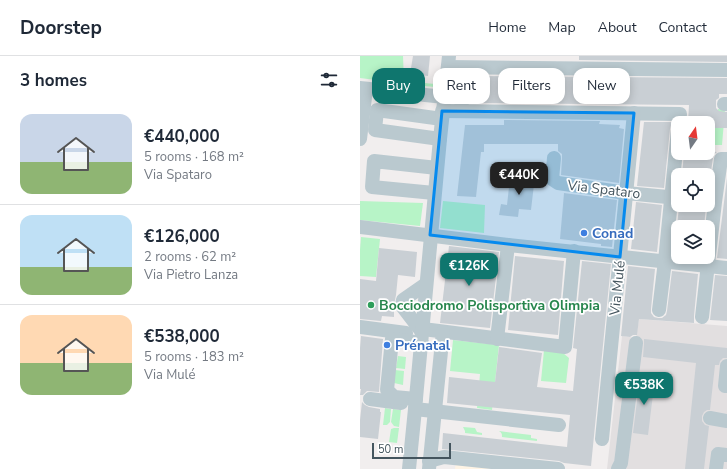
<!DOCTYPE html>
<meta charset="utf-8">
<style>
body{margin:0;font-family:"Nunito Sans",sans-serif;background:#f6f6f7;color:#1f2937;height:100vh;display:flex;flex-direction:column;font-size:15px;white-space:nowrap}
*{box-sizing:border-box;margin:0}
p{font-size:13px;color:#747a83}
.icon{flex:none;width:22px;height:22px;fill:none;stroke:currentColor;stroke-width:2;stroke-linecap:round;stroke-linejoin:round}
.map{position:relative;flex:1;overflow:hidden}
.side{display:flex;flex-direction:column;background:#fff;width:360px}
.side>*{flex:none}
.banner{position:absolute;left:12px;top:12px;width:295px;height:36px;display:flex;gap:8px}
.needle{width:26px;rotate:14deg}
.tools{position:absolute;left:311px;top:60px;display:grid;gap:8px}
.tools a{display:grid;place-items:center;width:44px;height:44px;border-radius:8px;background:#fff;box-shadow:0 2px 10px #0003;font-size:20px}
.scale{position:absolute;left:12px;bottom:10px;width:79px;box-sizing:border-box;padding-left:4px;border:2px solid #44555e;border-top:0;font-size:11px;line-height:14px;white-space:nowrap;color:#44555e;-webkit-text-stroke:3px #fff;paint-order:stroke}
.price{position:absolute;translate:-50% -34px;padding:0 9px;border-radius:8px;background:#0f766e;color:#fff;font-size:13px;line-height:26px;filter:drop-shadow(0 1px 2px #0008)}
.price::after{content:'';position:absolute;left:50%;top:24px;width:12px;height:9px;margin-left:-6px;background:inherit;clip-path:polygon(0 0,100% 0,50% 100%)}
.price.selected{background:#222;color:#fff}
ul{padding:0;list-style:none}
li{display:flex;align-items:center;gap:12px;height:100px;padding:0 20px}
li+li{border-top:1px solid #e0e1e3}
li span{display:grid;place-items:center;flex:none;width:112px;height:80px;border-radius:12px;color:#555}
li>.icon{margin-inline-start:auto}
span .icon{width:48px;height:48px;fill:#fffc;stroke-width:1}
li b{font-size:17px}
h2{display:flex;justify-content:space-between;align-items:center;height:48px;padding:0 20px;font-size:17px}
.pill{padding:0 14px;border-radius:12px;background:#fff;box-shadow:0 2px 10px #0003;font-size:14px;line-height:36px}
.pill.selected{background:#0f766e;color:#fff}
header{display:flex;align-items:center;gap:24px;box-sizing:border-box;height:56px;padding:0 20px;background:#fff;border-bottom:1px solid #e0e1e3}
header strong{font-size:19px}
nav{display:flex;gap:22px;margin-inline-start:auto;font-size:14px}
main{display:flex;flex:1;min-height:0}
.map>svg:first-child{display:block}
.commercial{fill:#fef4e5}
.education{fill:#e2dfe0}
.grass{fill:#b7f4c7}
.building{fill:#c9cfd4}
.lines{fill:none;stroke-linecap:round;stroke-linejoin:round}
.minor{stroke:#bac9cf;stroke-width:14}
.marked{fill:#068aee;fill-opacity:0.2;stroke:#068aee;stroke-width:3;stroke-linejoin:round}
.shop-dot{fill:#3f7fe0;stroke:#fff;stroke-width:1.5}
.leisure-dot{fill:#2e9e5b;stroke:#fff;stroke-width:1.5}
.labels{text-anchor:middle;stroke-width:3.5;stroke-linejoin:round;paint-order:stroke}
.street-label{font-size:14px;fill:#44555e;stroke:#fff}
.shop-label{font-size:14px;font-weight:bold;fill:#366cbe;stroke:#fff;text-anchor:start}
.leisure-label{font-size:14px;font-weight:bold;fill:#27864d;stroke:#fff;text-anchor:start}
</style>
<header>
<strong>Doorstep</strong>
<nav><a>Home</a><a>Map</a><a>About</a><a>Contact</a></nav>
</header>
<main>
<section class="side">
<h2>3 homes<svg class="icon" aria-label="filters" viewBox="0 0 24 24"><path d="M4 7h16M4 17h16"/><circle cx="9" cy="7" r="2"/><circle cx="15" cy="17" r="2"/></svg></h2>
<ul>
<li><span style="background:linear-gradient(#c9d6e8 60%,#8fb573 0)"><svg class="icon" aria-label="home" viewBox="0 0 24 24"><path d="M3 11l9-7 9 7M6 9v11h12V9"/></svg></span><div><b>€440,000</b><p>5 rooms · 168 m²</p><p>Via Spataro</p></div></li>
<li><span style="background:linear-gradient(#bfe0f5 65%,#8fb573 0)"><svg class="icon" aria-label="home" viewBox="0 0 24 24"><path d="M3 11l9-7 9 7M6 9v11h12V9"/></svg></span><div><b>€126,000</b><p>2 rooms · 62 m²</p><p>Via Pietro Lanza</p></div></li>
<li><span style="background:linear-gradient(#ffd9b3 60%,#8fb573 0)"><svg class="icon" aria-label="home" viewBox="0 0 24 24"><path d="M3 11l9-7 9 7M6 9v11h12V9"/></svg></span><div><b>€538,000</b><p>5 rooms · 183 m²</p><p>Via Mulé</p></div></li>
</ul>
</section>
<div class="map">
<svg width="367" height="413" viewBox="0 0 367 413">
<rect width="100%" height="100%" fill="#f1eeee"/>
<path class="commercial" d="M 96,405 L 163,413 L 95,413 Z"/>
<path class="education" d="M 279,263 L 367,270 L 367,413 L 247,413 L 262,280 L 276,282 Z"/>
<g class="grass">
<path d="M 0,0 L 43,0 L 44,25 L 75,28 L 75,31 L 44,28 L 44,25 L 31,23 L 31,26 L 0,22 Z"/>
<path d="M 358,53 L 365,54 L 362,89 L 354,89 L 354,96 L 348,95 L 348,72 L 358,72 Z"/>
<path d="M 0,145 L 63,147 L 60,170 L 0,164 Z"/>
<path d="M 83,145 L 125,149 L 124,177 L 80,172 Z"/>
<path d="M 1,181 L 20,183 L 16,221 L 0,220 L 0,194 Z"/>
<path d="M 93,284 L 139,289 L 132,354 L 117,352 L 120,318 L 90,315 Z"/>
<path d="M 184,294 L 203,297 L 209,302 L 206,327 L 181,325 Z"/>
<path d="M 38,300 L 46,301 L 45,313 L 36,312 Z"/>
<path d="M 35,314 L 44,315 L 43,329 L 34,327 Z"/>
<path d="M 25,352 L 31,353 L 30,366 L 27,369 L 23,369 Z"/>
<path d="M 33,353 L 41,354 L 39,371 L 34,370 L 31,366 Z"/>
<path d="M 103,371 L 115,372 L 117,376 L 122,377 L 122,379 L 105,377 L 105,375 Z"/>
<path d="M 34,372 L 39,372 L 37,387 L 29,386 L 31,373 Z"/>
<path d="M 139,375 L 171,379 L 171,382 L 177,383 L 177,385 L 142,381 C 142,378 142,377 139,375 Z"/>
</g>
<g class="building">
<path d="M 53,0 L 70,0 L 68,20 L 50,18 Z"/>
<path d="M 219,0 L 367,0 L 367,6 L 219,4 Z"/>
<path d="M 113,20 L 367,22 L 367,38 L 359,38 L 359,42 L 356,44 L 356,52 L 359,55 L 367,56 L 367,72 L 348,72 L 348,67 L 328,67 L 329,49 L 110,47 Z"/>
<path d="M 144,64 L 240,65 L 239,68 L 260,69 L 259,72 L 264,73 L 259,127 L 201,119 L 202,102 L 202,98 L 198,95 L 198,88 L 124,88 L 124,96 L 121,96 L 116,141 L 97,140 L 105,69 L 144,69 Z"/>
<path d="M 284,66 L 311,66 L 311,69 L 310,73 L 304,132 L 277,130 Z"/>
<path d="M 348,95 L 357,96 L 354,98 L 353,102 L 348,135 L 348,119 L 322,119 L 324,97 L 348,97 Z"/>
<path d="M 161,118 L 175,120 L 171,154 L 159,153 L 158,161 L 139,159 L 141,148 L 147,149 L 150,122 L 152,122 L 152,120 L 160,121 Z"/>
<path d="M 367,122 L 367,203 L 357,202 Z"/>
<path d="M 204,137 L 257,144 L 252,191 L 241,190 L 241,188 L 200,183 Z"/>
<path d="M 276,146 L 302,149 L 297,196 L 271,193 Z"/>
<path d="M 322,149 L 346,151 L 344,171 L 317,171 L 319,150 Z"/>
<path d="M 89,190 L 139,196 L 130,272 L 80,267 Z"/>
<path d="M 19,192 L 57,196 L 55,221 L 38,219 L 36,239 L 34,249 L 34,261 L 22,260 L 21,265 L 0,263 L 0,223 L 16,225 Z"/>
<path d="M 155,200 L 204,205 L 198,279 L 148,274 Z"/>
<path d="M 222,205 L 251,208 L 231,410 L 204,407 L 199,405 L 82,393 L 83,377 L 207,391 L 210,359 L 87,347 L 89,321 L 135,326 L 139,291 L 182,297 L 177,331 L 213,335 L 217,293 L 213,292 Z"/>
<path d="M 268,210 L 295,213 L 291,253 L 291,257 L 294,261 L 298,262 L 302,262 L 306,259 L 307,255 L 312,215 L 338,218 L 334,260 L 334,267 L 279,263 L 277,279 L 273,279 L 270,281 L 261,280 Z"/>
<path d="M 355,219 L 367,220 L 367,265 L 350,264 Z"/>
<path d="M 1,280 L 23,283 L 19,336 L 7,335 L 3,339 L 0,339 L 1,333 L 0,333 L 0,292 Z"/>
<path d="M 284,283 L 367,292 L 367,302 L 363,302 L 360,305 L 359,309 L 355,309 L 350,354 L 347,354 L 344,356 L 342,360 L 342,365 L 345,369 L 349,370 L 344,413 L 325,413 L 336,307 L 283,301 L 284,288 Z"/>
<path d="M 280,321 L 295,322 L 288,379 L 273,377 Z"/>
<path d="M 2,346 L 5,349 L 9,351 L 20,353 L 20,356 L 21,356 L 18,383 L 0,381 L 0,364 Z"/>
</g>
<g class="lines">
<g class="minor">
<path d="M 88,11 L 367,14"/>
<path d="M 0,32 L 84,41"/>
<path d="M 364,48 L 367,48"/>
<path d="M 82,55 L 320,58 L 319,67"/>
<path d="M 101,55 L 105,12"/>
<path d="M 0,83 L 6,33"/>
<path d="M 80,83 L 15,74 L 17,54 L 82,63"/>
<path d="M 194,102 L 192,123 L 198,127 L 266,137 L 318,142"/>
<path d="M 74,137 L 12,131 L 14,105 L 77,112"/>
<path d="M 0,171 L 148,189 L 367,212"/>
<path d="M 299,254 L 305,205 L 318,74"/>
<path d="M 342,261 L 355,146 L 361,103 L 367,103"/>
<path d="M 0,271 L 46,277"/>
<path d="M 63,273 L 205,291 L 214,195"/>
<path d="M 62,276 L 42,250 L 43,244 L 66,228"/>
<path d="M 137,283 L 148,189"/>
<path d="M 367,310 L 365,330 L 367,330"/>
<path d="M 10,343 L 41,347"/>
<path d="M 56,343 L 34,341 L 27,334 L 32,283 L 62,287"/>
<path d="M 55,353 L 199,369"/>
<path d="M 350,362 L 367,365"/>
<path d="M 242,383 L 274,57"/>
<path d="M 69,405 L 84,401 L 198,413"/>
<path d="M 49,413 L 55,353 L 80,83 L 89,0"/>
<path d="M 69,413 L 83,276"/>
<path d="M 258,413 L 261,407 L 276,287"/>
<path d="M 356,413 L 358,398 L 367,399"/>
</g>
</g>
<path class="marked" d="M 82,55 L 274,57 L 260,201 L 70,179 Z"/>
<g class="shop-dot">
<circle cx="224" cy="177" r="4"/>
<circle cx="27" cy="289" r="4"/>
</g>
<circle class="leisure-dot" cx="11" cy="249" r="4"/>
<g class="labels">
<g class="street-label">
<text transform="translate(244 133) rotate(7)" y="5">Via Spataro</text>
<text transform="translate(257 232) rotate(-84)" y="5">Via Mulé</text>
</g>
<g class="shop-label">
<text x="232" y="182">Conad</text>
<text x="35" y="294">Prénatal</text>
</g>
<g class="leisure-label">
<text x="19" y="254">Bocciodromo Polisportiva Olimpia</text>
</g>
</g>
</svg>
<div class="tools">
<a><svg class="needle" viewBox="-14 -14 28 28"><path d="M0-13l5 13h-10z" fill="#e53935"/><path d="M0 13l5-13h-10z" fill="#747a83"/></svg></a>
<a><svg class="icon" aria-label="locate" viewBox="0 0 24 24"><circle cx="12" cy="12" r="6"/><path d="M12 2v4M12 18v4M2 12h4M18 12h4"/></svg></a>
<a><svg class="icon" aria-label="layers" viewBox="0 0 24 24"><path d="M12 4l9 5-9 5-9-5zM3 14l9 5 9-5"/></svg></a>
</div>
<div class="scale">50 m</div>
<b class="price selected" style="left:159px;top:140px">€440K</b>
<b class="price" style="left:109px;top:231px">€126K</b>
<b class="price" style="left:284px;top:350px">€538K</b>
<div class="banner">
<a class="pill selected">Buy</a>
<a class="pill">Rent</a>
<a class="pill">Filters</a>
<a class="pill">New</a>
</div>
</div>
</main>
